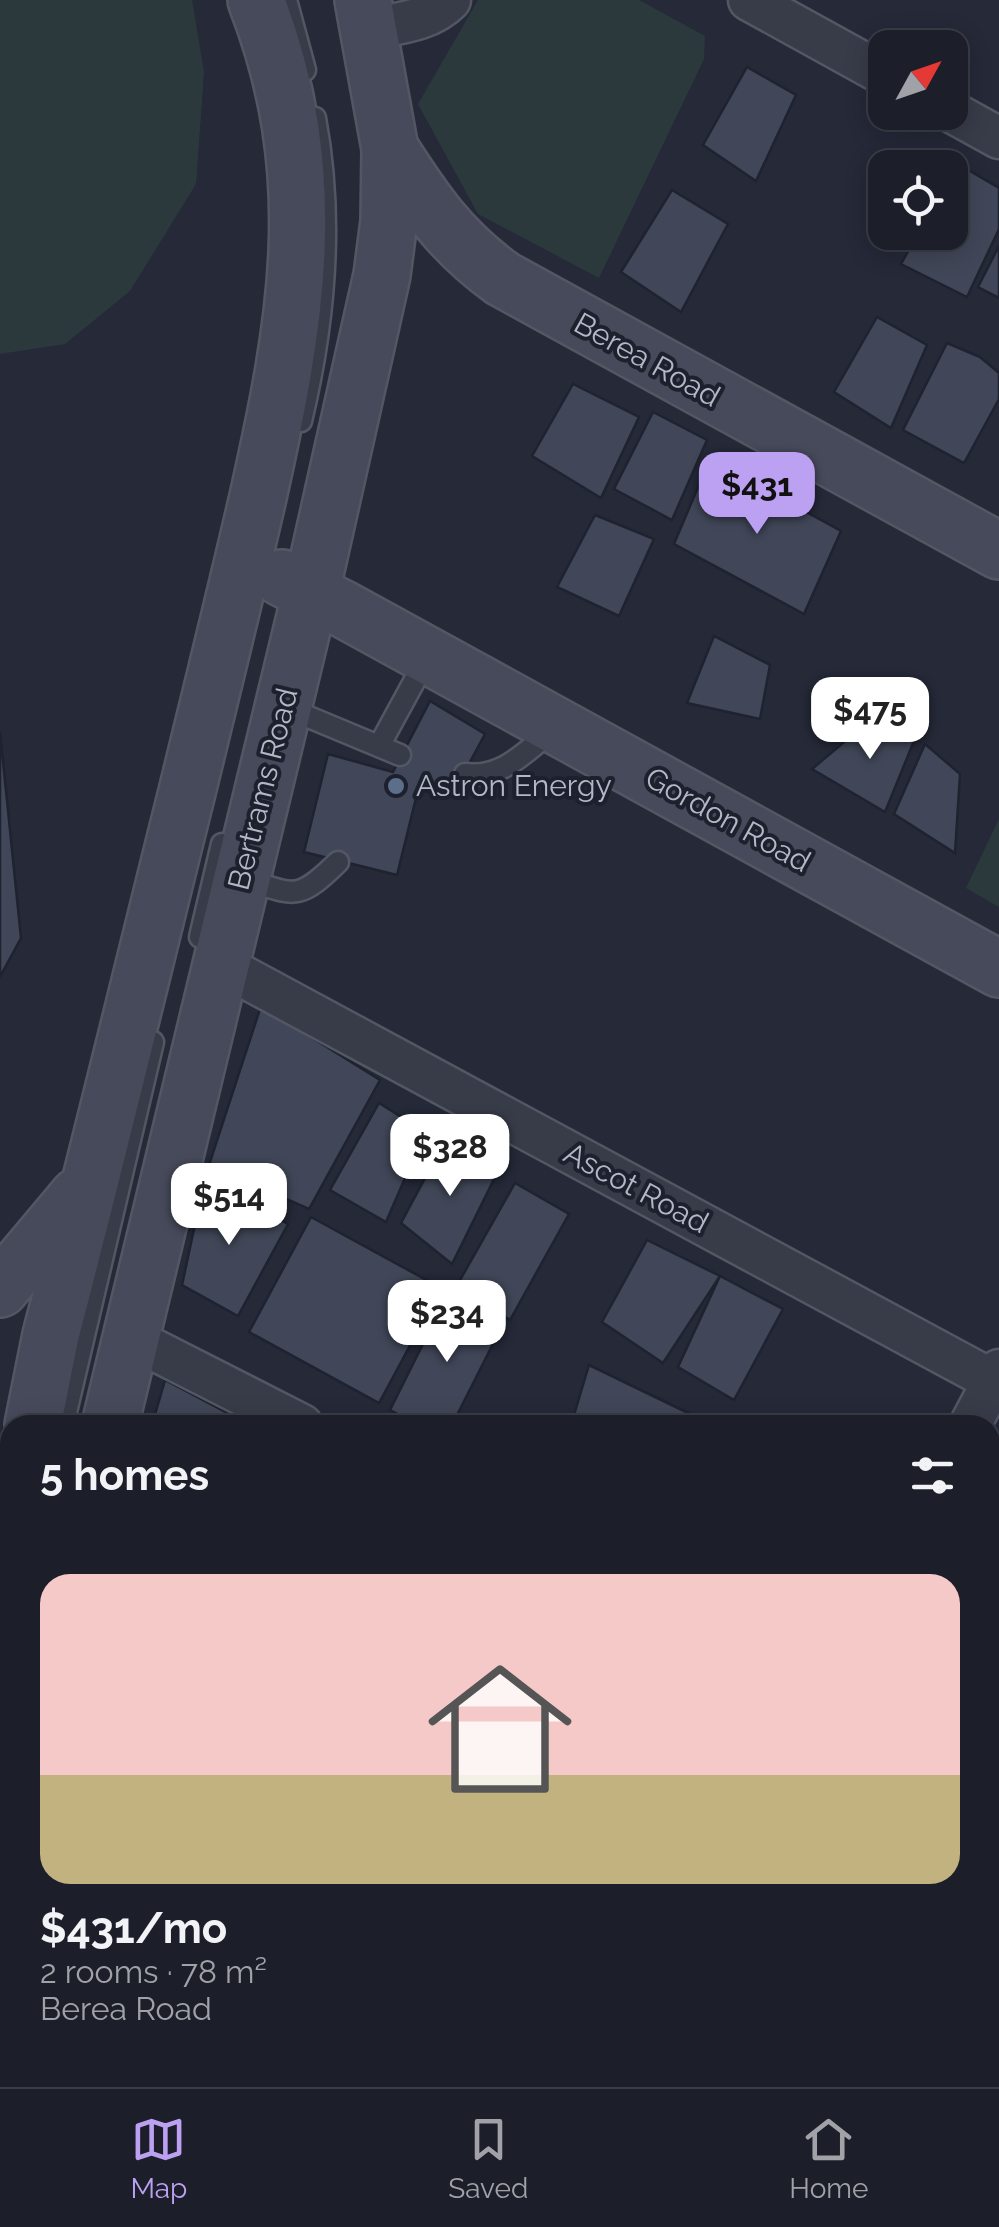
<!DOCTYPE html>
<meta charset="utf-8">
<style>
body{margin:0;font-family:Raleway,sans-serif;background:#292c36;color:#f1f3f6;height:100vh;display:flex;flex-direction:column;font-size:38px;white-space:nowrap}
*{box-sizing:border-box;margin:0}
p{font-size:32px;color:#a0a2a8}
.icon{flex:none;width:55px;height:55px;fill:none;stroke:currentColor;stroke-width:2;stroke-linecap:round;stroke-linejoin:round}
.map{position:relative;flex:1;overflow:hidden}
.details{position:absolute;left:0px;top:1415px;width:1000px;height:672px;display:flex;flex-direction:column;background:#1c1f2a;border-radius:30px 30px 0 0;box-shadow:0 5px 25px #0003,0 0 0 2px #3a3d47}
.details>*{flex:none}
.needle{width:65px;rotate:50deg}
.controls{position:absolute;left:868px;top:30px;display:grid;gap:20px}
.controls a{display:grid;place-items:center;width:100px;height:100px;border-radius:20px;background:#1c1f2a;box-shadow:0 5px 25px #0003,0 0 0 2px #3a3d47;font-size:50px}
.price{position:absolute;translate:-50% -85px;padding:0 22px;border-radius:20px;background:#fff;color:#222;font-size:32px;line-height:65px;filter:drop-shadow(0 2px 5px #0008)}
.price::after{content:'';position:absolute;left:50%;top:60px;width:30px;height:22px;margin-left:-15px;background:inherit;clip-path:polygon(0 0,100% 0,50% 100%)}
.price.current{background:#bca0f2;color:#111}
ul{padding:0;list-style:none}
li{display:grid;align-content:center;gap:20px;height:530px;padding:0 40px}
li span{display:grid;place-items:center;height:310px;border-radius:30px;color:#555}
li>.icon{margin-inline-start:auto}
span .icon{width:180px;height:180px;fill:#fffc;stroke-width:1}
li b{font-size:42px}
h2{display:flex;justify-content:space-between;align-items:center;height:120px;padding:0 40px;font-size:42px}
.menu{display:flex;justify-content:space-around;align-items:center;height:140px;border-top:2px solid #3a3d47;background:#1c1f2a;font-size:28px;color:#a0a2a8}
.menu a{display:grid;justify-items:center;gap:5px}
.menu .current{color:#bca0f2}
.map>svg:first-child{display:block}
.green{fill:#2b393d}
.building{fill:#414758;stroke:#1f2330;stroke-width:2.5}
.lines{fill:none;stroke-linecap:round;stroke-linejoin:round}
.lane-casing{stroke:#535764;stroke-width:25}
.street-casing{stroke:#535764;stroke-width:45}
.secondary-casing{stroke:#535764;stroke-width:60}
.lane{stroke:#383c49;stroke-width:20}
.street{stroke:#383c49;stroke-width:40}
.secondary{stroke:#474a5b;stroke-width:55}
.service-dot{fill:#5c6f8a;stroke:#1d212e;stroke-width:4}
.labels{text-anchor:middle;stroke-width:8;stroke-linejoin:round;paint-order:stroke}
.street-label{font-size:30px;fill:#b4b7c5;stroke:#1d212e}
.poi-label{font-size:30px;fill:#b4b7c5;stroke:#1d212e;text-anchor:start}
</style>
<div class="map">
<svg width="999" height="2087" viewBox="0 0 999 2087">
<rect width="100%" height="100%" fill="#252938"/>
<g class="green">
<path d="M 0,0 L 192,0 L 204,72 L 196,184 L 130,291 L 65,344 L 0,354 Z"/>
<path d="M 478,0 L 639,0 L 705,36 L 704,59 L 599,278 L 478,214 L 418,104 Z"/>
<path d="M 999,819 L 999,907 L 966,888 Z"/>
</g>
<g class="building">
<path d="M 747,67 L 796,95 L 756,181 L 703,145 Z"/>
<path d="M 958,164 L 999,188 L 999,229 L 967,297 L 901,264 L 919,232 L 950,232 L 950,178 Z"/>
<path d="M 672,190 L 728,224 L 681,312 L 621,272 Z"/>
<path d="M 999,246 L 999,298 L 978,287 Z"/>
<path d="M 877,317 L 927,345 L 891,428 L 834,392 Z"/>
<path d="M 947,343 L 980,357 L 999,373 L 999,399 L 964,463 L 903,430 Z"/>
<path d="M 573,384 L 639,417 L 601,498 L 532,456 Z"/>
<path d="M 653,412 L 707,440 L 672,520 L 614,489 Z"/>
<path d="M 710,459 L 841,531 L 804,614 L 674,544 Z"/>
<path d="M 595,515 L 654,539 L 619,616 L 557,587 Z"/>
<path d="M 714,636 L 770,665 L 760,719 L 687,703 Z"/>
<path d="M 430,701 L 485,734 L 456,788 L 420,782 L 397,875 L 304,852 L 328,754 L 393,772 Z"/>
<path d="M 874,717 L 916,736 L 885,812 L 812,769 Z"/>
<path d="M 0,732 L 21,938 L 0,977 Z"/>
<path d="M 925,744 L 960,774 L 955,853 L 894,814 Z"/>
<path d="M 261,1006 L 380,1080 L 309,1209 L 209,1165 Z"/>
<path d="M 379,1103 L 425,1132 L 386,1222 L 330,1190 Z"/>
<path d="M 446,1139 L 501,1165 L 452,1264 L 401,1223 Z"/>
<path d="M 205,1178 L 288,1224 L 238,1316 L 182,1285 Z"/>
<path d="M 515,1183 L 569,1214 L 510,1320 L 455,1289 Z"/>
<path d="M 311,1217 L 441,1288 L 379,1403 L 249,1332 Z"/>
<path d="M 647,1240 L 720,1276 L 663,1363 L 602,1322 Z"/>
<path d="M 720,1276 L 783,1309 L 734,1400 L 678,1367 Z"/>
<path d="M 447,1296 L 503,1324 L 452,1425 L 419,1425 L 390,1410 Z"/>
<path d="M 589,1365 L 713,1425 L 571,1425 Z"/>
<path d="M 165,1380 L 250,1425 L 152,1425 Z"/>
<path d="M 990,1837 L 999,1842 L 997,1961 L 990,1957 Z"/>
<path d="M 990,2023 L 999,2028 L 999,2087 L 939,2087 L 945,2078 L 990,2078 Z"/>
<path d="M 222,2078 L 277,2078 L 295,2087 L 222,2087 Z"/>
<path d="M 445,2078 L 531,2078 L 523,2087 L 454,2087 Z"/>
</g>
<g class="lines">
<g class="lane-casing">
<g id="lane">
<path d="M 286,0 L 305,70"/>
<path d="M 301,421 C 325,321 334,220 315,118"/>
<path d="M 287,708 L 400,755"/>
<path d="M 379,746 L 428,656"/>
<path d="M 465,774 C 502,779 525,752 552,731"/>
<path d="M 244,879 C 295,895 297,902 338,862"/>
<path d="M 200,937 L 222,844"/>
<path d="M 63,1425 L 153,1042"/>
<path d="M 0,1685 L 10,1643"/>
<path d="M 0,1780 L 10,1737"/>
<path d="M 608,2087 L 613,2078"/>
</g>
</g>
<g class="street-casing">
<g id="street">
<path d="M 749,0 L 885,75"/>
<path d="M 370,29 C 399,23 429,21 450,0"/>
<path d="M 950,111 L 999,138"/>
<path d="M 220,964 L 999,1384"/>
<path d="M 131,1338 L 302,1425"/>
<path d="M 970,1425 L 999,1370"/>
<path d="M 990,1795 L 999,1800"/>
<path d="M 741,2078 L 758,2087"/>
</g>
</g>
<g class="secondary-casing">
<g id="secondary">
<path d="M 390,149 C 424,202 450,241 503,279 L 999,551"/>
<path d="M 282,578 L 345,610 L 999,969"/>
<path d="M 0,1289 L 78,1196"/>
<path d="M 33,1425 L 51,1335 C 99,1152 143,968 189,784 C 212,689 236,593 258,497 C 297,322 324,174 256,0"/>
<path d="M 110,1425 L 311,592 L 382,275 L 389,221 L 390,149 L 363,0"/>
<path d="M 0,1569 L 10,1527"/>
<path d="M 0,1897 L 10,1854"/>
</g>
</g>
<use href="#lane" class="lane"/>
<use href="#street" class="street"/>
<use href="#secondary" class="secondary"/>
</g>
<circle class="service-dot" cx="396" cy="786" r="10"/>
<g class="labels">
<g class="street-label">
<text transform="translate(647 360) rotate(29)" y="10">Berea Road</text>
<text transform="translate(263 789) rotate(-76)" y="10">Bertrams Road</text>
<text transform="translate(728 820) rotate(29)" y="10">Gordon Road</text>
<text transform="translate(636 1188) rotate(28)" y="10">Ascot Road</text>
</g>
<g class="poi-label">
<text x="416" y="796">Astron Energy</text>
</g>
</g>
</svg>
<div class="controls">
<a><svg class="needle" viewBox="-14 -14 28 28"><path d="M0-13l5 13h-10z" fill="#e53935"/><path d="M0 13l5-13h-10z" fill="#a0a2a8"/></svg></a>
<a><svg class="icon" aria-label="locate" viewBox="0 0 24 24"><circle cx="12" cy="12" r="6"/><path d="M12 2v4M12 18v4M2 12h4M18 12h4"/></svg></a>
</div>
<b class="price current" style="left:757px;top:537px">$431</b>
<b class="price" style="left:870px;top:762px">$475</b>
<b class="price" style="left:450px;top:1199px">$328</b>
<b class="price" style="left:229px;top:1248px">$514</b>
<b class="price" style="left:447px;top:1365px">$234</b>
<section class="details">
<h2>5 homes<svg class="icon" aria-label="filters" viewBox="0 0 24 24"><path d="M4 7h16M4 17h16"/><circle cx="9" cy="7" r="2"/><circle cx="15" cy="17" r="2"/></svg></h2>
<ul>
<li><span style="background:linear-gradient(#f6c9c9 65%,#c2b280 0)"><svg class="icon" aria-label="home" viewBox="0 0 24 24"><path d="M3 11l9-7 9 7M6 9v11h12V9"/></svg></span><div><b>$431/mo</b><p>2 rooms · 78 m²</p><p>Berea Road</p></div></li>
</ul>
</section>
</div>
<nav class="menu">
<a class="current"><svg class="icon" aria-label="map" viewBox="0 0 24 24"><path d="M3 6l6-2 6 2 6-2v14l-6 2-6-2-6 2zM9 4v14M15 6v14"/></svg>Map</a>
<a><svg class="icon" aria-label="saved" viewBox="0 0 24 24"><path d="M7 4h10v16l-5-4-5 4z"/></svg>Saved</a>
<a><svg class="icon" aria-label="home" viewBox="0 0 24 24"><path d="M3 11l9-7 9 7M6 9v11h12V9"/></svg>Home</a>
</nav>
